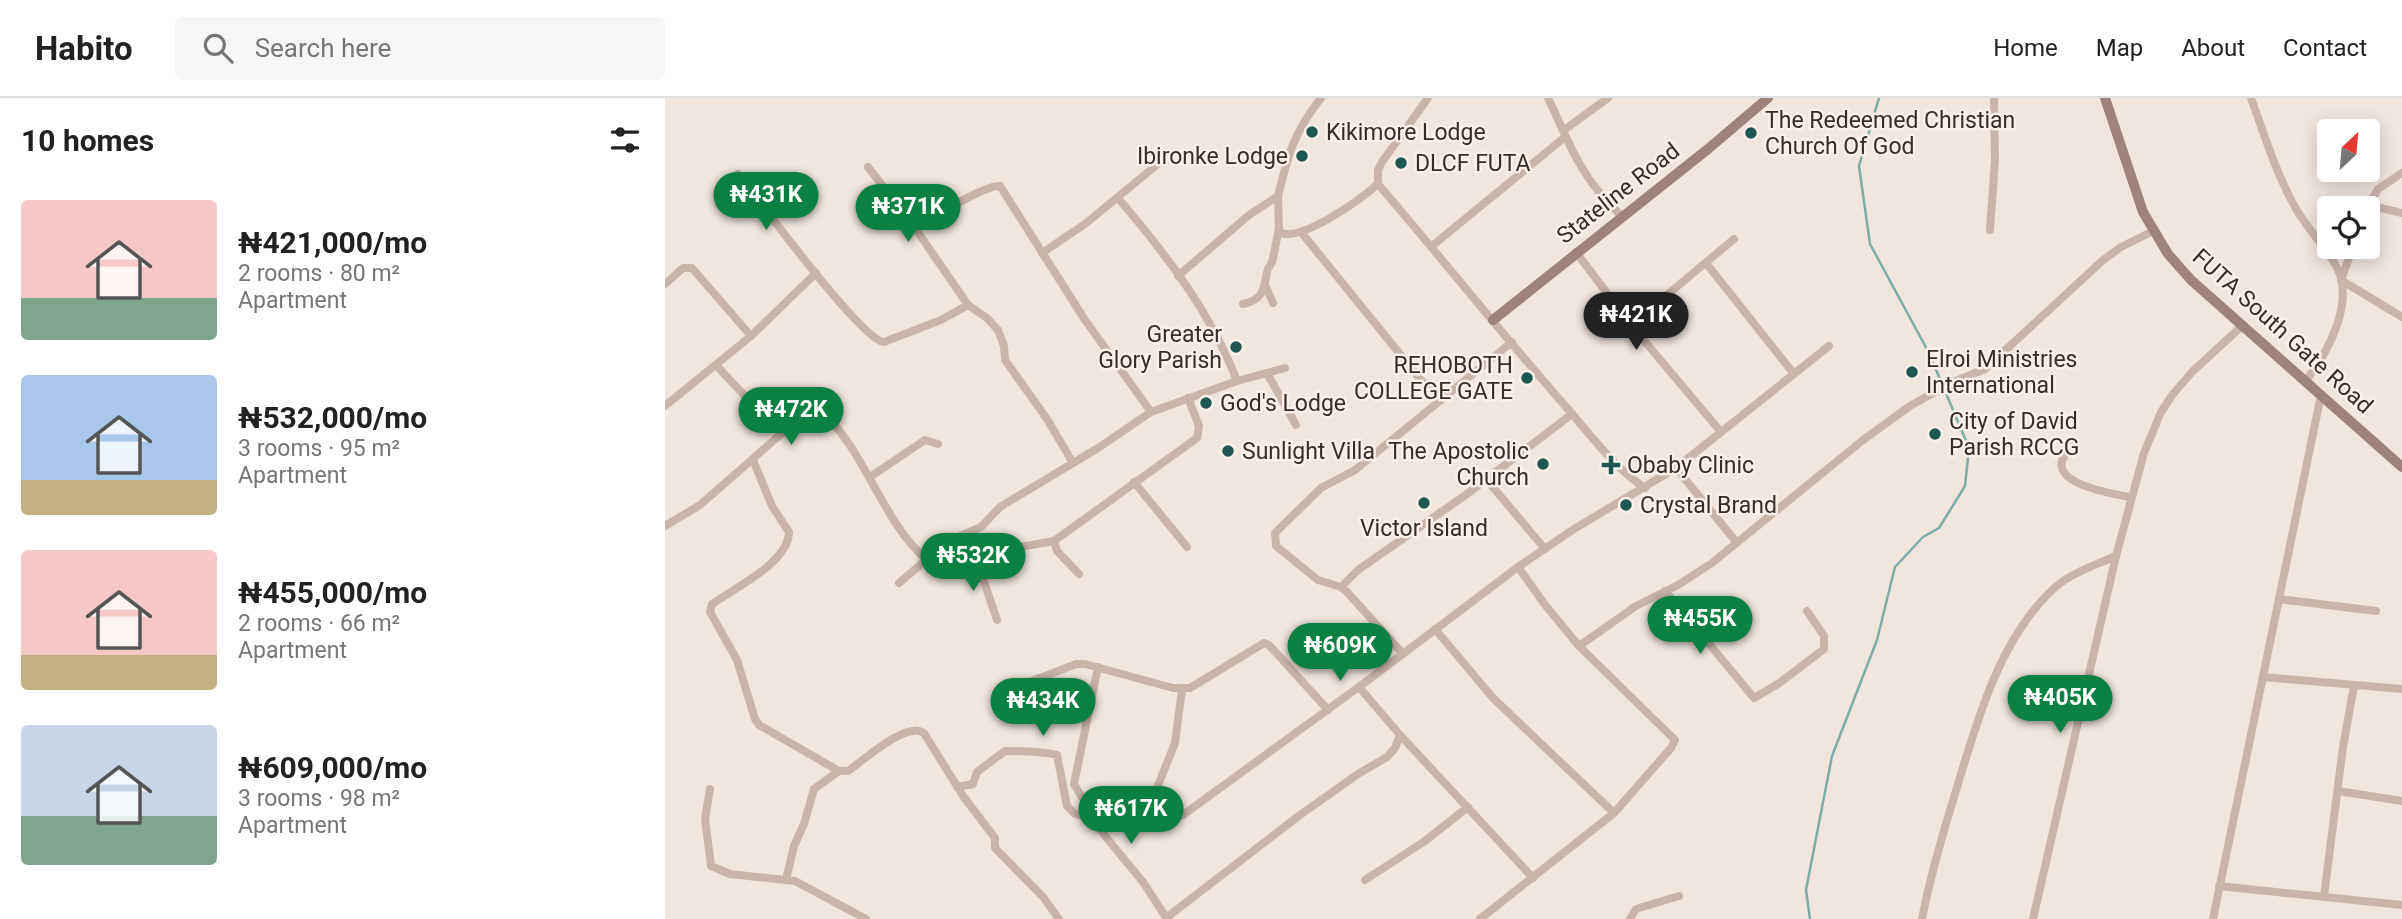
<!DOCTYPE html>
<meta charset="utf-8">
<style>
body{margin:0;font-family:Roboto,sans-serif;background:#f6f6f6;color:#222;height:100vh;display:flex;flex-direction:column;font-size:26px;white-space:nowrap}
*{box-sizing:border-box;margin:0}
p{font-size:23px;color:#767676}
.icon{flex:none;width:38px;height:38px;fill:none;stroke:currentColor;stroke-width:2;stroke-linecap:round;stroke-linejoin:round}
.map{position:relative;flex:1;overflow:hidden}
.details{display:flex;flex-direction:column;background:#fff;width:665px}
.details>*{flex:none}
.needle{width:46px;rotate:26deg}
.tools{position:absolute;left:1652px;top:21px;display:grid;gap:14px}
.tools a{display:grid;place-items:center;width:63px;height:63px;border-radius:7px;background:#fff;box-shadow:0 4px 18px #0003;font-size:35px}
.price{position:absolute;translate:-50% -60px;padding:0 16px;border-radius:24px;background:#0b8043;color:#fff;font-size:23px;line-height:46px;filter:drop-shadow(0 2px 4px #0008)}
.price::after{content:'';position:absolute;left:50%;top:42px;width:21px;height:16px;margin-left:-10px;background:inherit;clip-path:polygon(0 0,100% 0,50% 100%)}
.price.current{background:#222;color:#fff}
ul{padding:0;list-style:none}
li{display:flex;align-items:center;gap:21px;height:175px;padding:0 21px}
li span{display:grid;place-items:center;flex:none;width:196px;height:140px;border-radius:7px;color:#555}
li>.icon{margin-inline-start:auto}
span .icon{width:84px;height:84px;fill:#fffc;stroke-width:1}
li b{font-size:30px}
h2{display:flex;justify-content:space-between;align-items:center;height:84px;padding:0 21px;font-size:30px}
header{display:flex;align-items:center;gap:42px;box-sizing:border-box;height:98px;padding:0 35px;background:#fff;border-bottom:2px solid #e0e0e0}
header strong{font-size:33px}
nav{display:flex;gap:38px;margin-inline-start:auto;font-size:24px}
.search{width:490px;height:63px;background:#f6f6f6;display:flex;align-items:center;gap:18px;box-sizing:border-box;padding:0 24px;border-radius:7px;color:#767676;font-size:26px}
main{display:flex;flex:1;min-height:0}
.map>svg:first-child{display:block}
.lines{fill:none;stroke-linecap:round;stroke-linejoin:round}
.stream{stroke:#7eada9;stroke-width:2.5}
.street{stroke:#c9b4aa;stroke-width:8}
.secondary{stroke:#9d837c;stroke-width:10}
.poi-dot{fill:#215753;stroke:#f9f0ea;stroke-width:2.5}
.labels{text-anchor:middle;stroke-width:5;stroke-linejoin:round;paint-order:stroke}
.poi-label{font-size:23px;fill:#372c29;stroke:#f9f0ea;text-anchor:start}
.street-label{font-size:23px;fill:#372c29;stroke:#f9f0ea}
</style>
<header>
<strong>Habito</strong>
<div class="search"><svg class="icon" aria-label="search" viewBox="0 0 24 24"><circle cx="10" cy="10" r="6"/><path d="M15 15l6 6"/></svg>Search here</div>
<nav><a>Home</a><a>Map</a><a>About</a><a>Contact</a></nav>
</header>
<main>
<section class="details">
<h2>10 homes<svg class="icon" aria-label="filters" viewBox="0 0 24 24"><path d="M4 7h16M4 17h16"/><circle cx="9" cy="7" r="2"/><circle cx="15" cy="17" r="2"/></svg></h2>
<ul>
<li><span style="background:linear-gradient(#f6c9c9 70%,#7fa58c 0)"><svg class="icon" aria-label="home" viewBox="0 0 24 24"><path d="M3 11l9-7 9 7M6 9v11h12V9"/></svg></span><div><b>₦421,000/mo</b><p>2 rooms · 80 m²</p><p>Apartment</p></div></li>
<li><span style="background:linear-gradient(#a9c7e8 75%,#c2b280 0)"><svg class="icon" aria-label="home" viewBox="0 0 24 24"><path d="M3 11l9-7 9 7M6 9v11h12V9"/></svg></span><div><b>₦532,000/mo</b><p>3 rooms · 95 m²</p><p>Apartment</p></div></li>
<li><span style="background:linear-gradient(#f6c9c9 75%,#c2b280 0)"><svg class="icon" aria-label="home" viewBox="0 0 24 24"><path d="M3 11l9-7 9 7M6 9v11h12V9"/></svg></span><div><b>₦455,000/mo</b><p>2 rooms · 66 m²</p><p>Apartment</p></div></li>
<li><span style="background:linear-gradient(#c9d6e8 65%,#7fa58c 0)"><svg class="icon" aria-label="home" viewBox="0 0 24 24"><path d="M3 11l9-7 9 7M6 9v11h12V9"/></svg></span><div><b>₦609,000/mo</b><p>3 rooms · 98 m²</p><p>Apartment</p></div></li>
</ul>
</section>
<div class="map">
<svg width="1737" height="821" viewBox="0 0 1737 821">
<rect width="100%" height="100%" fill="#f1e6de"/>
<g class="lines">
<path class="stream" d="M 1145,821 L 1141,792 L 1167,658 L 1212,542 L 1230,469 L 1258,439 L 1274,430 L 1300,388 L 1304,350 L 1264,255 L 1205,146 L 1194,68 L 1214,0"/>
<g class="street">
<path d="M 763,0 L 717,64 L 713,72 L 713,86 C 774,157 833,231 895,302 C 921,331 947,368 980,390"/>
<path d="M 883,0 C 897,29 908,59 927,85 C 936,97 947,108 957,119"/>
<path d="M 1586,0 C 1599,36 1611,75 1630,109 C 1641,129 1658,146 1670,166 C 1692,202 1663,254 1641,283"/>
<path d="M 899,32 L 943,0"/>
<path d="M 203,69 L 250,130 L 303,207 L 322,220 L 333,232 L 339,248 L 340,262 L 382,321 L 408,365"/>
<path d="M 73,76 C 94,102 196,242 219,244 L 276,222 L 303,207"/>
<path d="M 613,98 L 614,131 L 616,135 C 638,143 696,101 713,86"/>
<path d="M 453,100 C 501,156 546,215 572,283"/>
<path d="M 1704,107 L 1737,115"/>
<path d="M 1702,110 L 1713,91 L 1737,75"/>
<path d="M 250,130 C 266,121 320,86 335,88 L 420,222 L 486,314"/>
<path d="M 1325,132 L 1330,62 L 1329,0"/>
<path d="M 636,134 L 773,303"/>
<path d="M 767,148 L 900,39"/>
<path d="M 911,154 L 966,227 L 1056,334"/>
<path d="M 377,155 L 420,126 L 499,61"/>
<path d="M 1041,165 L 1129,276"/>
<path d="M 513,178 L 584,117 L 613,98 C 623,57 629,34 656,0"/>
<path d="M 1676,182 L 1737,219"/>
<path d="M 1676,182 L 1688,149"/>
<path d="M 0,186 L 18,170 L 27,170 L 86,238"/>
<path d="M 601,189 L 608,205"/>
<path d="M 578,206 C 598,202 599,191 602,174 C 604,165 603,173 607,164 C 610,154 611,142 614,131"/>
<path d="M 966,227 L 1069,141"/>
<path d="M 51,267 L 91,310 L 122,333"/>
<path d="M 602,275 L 631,327"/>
<path d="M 0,308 L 86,238 L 151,175"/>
<path d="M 1410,347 C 1366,382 1442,395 1465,399"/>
<path d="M 88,362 L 107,408 L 124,434 C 123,465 71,489 47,506 L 45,514 L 72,562 L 90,621 L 94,627 L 174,673"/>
<path d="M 1011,370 L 1072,445"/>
<path d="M 205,379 L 260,342 L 273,346"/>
<path d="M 821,381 L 880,451"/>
<path d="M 469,384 L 522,449"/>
<path d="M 0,428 L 35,407 L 147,309 L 151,309 C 200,348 216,423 261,461"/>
<path d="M 389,443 L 392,453 L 414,476"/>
<path d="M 282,444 L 297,455 L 310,457 L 389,443 L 532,340 L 534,328 L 523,300"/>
<path d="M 310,457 L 332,522"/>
<path d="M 234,485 L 282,444 L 316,429 L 335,409 L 433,350 L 486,314 L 572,283 L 620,270"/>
<path d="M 676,489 L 693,472 L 802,396 L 907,316"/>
<path d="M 1000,493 L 1089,600 L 1113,586 L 1159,551 L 1159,538 L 1142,513"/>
<path d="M 1614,501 L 1711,513"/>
<path d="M 770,531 L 828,600 L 949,715"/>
<path d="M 914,548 L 971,508 L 1013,487 L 1047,465 L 1198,342 L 1245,308 L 1286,285 L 1320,271 L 1437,163 L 1456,149 L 1488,133"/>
<path d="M 738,556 L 682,494 L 676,489 L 653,482 L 611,448 L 610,435 L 656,390 L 690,372 L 847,244"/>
<path d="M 433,569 L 409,686 L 440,738 L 478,784 L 502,821"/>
<path d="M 1598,579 L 1737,591"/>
<path d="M 694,589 L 735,637 L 868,780"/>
<path d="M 517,591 L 510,645 L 490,695 L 496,709 L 510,719 L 518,717 L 702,583 L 853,469 L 909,431 L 1011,370 L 1164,248"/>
<path d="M 339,594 L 411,566 L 420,566 L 508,590 L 525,590 L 599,545 L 604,547 L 663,612"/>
<path d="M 292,689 L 308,686 L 312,674 L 340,653 C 357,653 376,653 392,657 L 402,708 L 410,716 L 432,722"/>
<path d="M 45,691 L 40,721 L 46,768 L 65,776 L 130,783 L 201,821"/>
<path d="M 1673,693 L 1737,703"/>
<path d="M 451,726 L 496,709"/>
<path d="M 121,782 L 129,748 L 139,726 L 149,691 L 174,673 L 183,673 C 199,662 241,623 259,635 L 298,698 L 330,740 L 330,750 L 378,799 L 394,821"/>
<path d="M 700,782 L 760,743 L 803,709"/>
<path d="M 1554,788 L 1737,807"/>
<path d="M 1659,798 L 1678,649 L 1689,588"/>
<path d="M 501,820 L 635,717 L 693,676 L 722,659 L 730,650 L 735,637"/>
<path d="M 815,821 L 949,715 L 1006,650 L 1010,642 L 914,548 L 881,508 L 853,469"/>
<path d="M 965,821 L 971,811 L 1014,798"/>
<path d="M 1257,821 C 1265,779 1277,738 1290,696 C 1311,627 1332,546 1385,494 C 1403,476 1428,468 1451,458"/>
<path d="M 1368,821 L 1451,458 L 1479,355 L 1496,314 L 1508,296 L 1528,273 L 1577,228"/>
<path d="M 1548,821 L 1656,297"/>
</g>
<g class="secondary">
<path d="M 1440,0 L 1478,114 L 1503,156 L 1526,182 L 1737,369"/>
<path d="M 828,222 L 1043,51 L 1103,0"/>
</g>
</g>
<g class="poi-dot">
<circle cx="647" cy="34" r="7"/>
<circle cx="1086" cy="35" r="7"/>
<circle cx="637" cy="58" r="7"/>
<circle cx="736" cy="65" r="7"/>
<circle cx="571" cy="249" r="7"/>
<circle cx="1247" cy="274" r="7"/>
<circle cx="862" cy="280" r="7"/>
<circle cx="541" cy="305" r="7"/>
<circle cx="1270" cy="336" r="7"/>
<circle cx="563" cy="353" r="7"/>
<circle cx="878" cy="366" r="7"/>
<path d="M942.5 356.5h7v7h7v7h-7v7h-7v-7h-7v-7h7z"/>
<circle cx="759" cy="405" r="7"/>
<circle cx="961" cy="407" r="7"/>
</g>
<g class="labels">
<g class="poi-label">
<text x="1100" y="30">The Redeemed Christian<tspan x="1100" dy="26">Church Of God</tspan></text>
<text x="661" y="42">Kikimore Lodge</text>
<text x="623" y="66" text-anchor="end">Ibironke Lodge</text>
<text x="750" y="73">DLCF FUTA</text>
<text x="557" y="244" text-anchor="end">Greater<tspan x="557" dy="26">Glory Parish</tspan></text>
<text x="1261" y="269">Elroi Ministries<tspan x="1261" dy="26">International</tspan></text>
<text x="848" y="275" text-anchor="end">REHOBOTH<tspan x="848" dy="26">COLLEGE GATE</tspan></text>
<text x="555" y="313">God's Lodge</text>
<text x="1284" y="331">City of David<tspan x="1284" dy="26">Parish RCCG</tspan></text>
<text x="577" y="361">Sunlight Villa</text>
<text x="864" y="361" text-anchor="end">The Apostolic<tspan x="864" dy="26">Church</tspan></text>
<text x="962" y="375">Obaby Clinic</text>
<text x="975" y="415">Crystal Brand</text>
<text x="759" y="438" text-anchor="middle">Victor Island</text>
</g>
<g class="street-label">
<text transform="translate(953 95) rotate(-38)" y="8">Stateline Road</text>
<text transform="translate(1618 233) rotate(42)" y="8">FUTA South Gate Road</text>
</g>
</g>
</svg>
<div class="tools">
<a><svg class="needle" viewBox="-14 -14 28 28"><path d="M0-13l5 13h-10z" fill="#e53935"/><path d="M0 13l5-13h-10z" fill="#767676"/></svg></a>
<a><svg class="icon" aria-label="locate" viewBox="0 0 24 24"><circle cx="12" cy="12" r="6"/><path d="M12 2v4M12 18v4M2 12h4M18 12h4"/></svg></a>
</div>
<b class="price" style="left:101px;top:134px">₦431K</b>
<b class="price" style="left:243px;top:146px">₦371K</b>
<b class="price current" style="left:971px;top:254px">₦421K</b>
<b class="price" style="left:126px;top:349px">₦472K</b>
<b class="price" style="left:308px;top:495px">₦532K</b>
<b class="price" style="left:1035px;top:558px">₦455K</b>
<b class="price" style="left:675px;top:585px">₦609K</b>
<b class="price" style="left:1395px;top:637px">₦405K</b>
<b class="price" style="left:378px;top:640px">₦434K</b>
<b class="price" style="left:466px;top:748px">₦617K</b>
</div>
</main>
